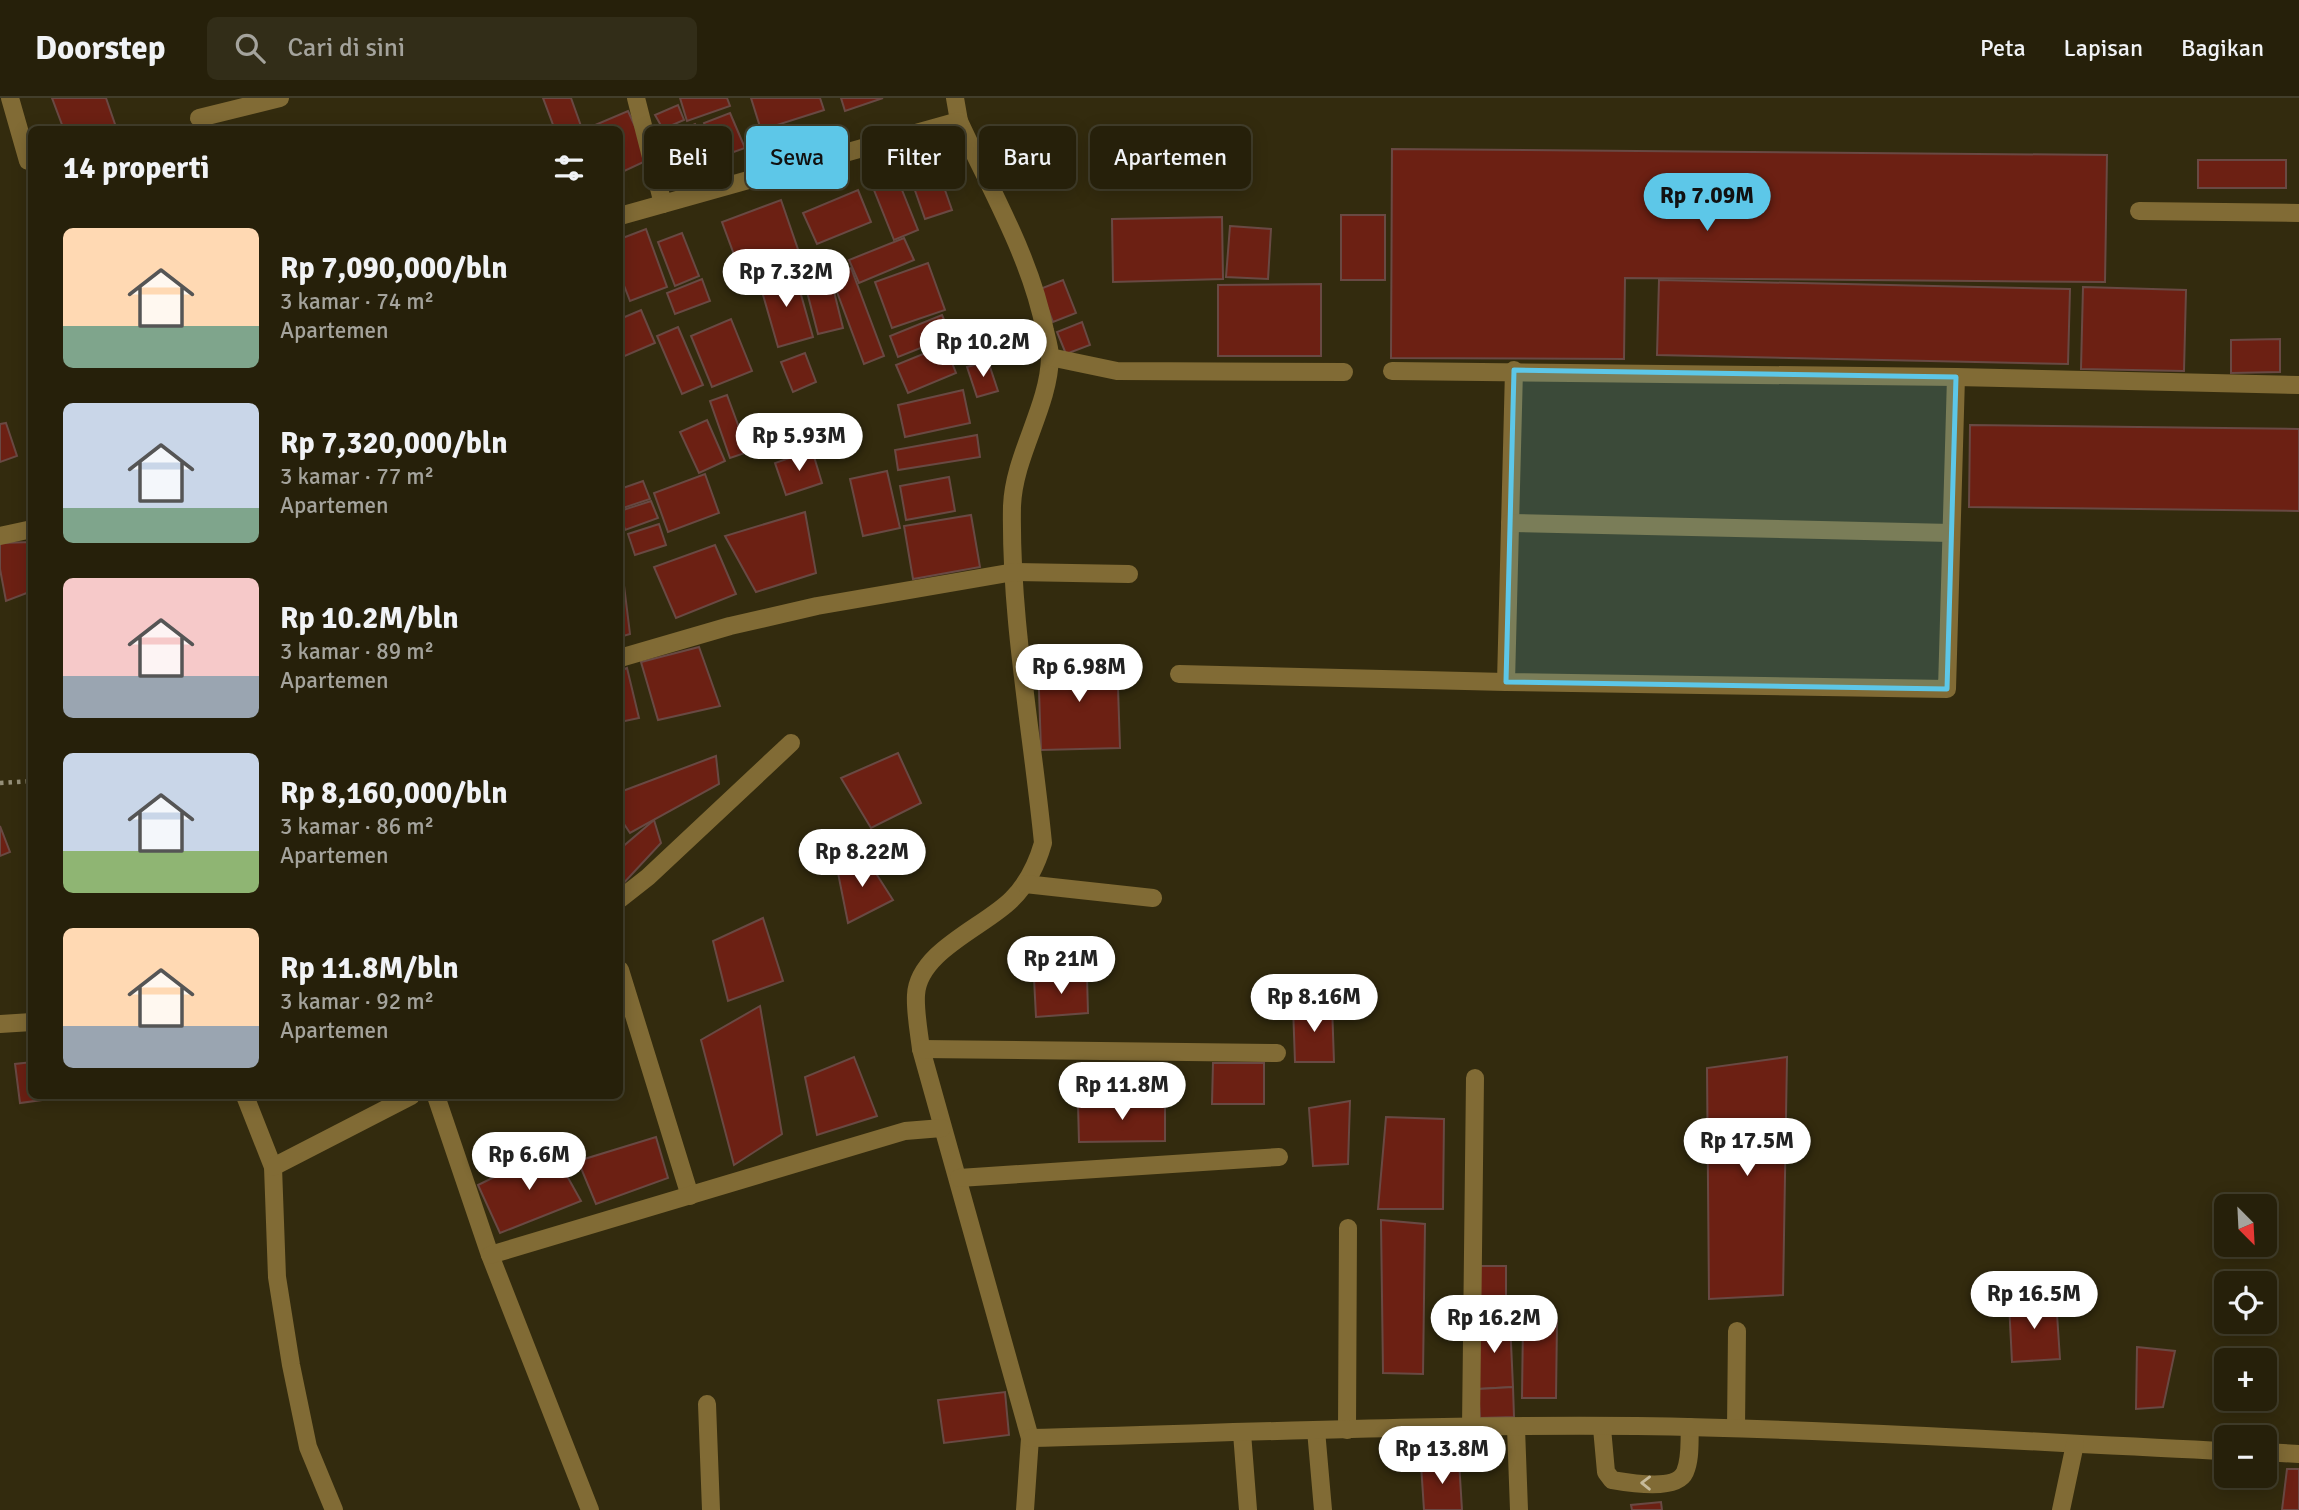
<!DOCTYPE html>
<html lang="id">
<meta charset="utf-8">
<style>
body{margin:0;font-family:Signika,sans-serif;background:#322d18;color:#f1f3f6;height:100vh;display:flex;flex-direction:column;font-size:26px;white-space:nowrap}
*{box-sizing:border-box;margin:0}
p{font-size:23px;color:#a4a39c}
.icon{flex:none;width:38px;height:38px;fill:none;stroke:currentColor;stroke-width:2;stroke-linecap:round;stroke-linejoin:round}
.map{position:relative;flex:1;overflow:hidden}
.details{position:absolute;left:28px;top:28px;width:595px;height:973px;display:flex;flex-direction:column;background:#26200a;border-radius:10px;box-shadow:0 4px 18px #0003,0 0 0 2px #423e2b}
.details>*{flex:none}
.banner{position:absolute;left:644px;top:28px;width:665px;height:63px;display:flex;gap:14px}
.needle{width:46px;rotate:156deg}
.buttons{position:absolute;left:2214px;top:1096px;display:grid;gap:14px}
.buttons a{display:grid;place-items:center;width:63px;height:63px;border-radius:10px;background:#26200a;box-shadow:0 4px 18px #0003,0 0 0 2px #423e2b;font-size:35px}
.price{position:absolute;translate:-50% -60px;padding:0 16px;border-radius:24px;background:#fff;color:#222;font-size:23px;line-height:46px;filter:drop-shadow(0 2px 4px #0008)}
.price::after{content:'';position:absolute;left:50%;top:42px;width:21px;height:16px;margin-left:-10px;background:inherit;clip-path:polygon(0 0,100% 0,50% 100%)}
.price.current{background:#5dc7e8;color:#111}
ul{padding:0;list-style:none}
li{display:flex;align-items:center;gap:21px;height:175px;padding:0 35px}
li span{display:grid;place-items:center;flex:none;width:196px;height:140px;border-radius:10px;color:#555}
li>.icon{margin-inline-start:auto}
span .icon{width:84px;height:84px;fill:#fffc;stroke-width:1}
li b{font-size:30px}
h2{display:flex;justify-content:space-between;align-items:center;height:84px;padding:0 35px;font-size:30px}
.pill{padding:0 24px;border-radius:10px;background:#26200a;box-shadow:0 4px 18px #0003,0 0 0 2px #423e2b;font-size:24px;line-height:63px}
.pill.current{background:#5dc7e8;color:#111}
header{display:flex;align-items:center;gap:42px;box-sizing:border-box;height:98px;padding:0 35px;background:#26200a;border-bottom:2px solid #423e2b}
header strong{font-size:33px}
nav{display:flex;gap:38px;margin-inline-start:auto;font-size:24px}
.search{width:490px;height:63px;background:#322d18;display:flex;align-items:center;gap:18px;box-sizing:border-box;padding:0 24px;border-radius:10px;color:#a4a39c;font-size:26px}
.map>svg:first-child{display:block}
.building{fill:#6c2013;stroke:#694943;stroke-width:2}
.lines{fill:none;stroke-linecap:round;stroke-linejoin:round}
.path{stroke:#958f78;stroke-width:4.5;stroke-dasharray:3.5 5;stroke-linecap:butt}
.minor{stroke:#816b35;stroke-width:18}
.oneway{stroke:#c6ba9a}
.marked{fill:#5dc7e8;fill-opacity:0.2;stroke:#5dc7e8;stroke-width:5;stroke-linejoin:round}
</style>
<header>
<strong>Doorstep</strong>
<div class="search"><svg class="icon" aria-label="search" viewBox="0 0 24 24"><circle cx="10" cy="10" r="6"/><path d="M15 15l6 6"/></svg>Cari di sini</div>
<nav><a>Peta</a><a>Lapisan</a><a>Bagikan</a></nav>
</header>
<div class="map">
<svg width="2299" height="1412" viewBox="0 0 2299 1412">
<rect width="100%" height="100%" fill="#332b0e"/>
<g class="building">
<path d="M 52,0 L 106,0 L 117,32 L 64,32 Z"/>
<path d="M 543,0 L 571,0 L 581,28 L 573,32 L 555,32 Z"/>
<path d="M 680,0 L 727,0 L 730,8 L 687,23 Z"/>
<path d="M 751,0 L 820,0 L 824,12 L 761,32 Z"/>
<path d="M 841,0 L 883,0 L 845,13 Z"/>
<path d="M 678,7 L 684,22 L 663,31 L 655,17 Z"/>
<path d="M 628,13 L 650,61 L 620,75 L 620,32 L 597,32 L 595,27 Z"/>
<path d="M 730,15 L 745,50 L 717,60 L 704,25 Z"/>
<path d="M 695,26 L 718,78 L 689,90 L 667,39 Z"/>
<path d="M 1392,51 L 2107,57 L 2105,184 L 1625,180 L 1624,261 L 1391,260 Z"/>
<path d="M 932,55 L 952,112 L 925,121 L 905,64 Z"/>
<rect x="2198" y="62" width="88" height="28"/>
<path d="M 892,67 L 918,132 L 894,142 L 868,77 Z"/>
<path d="M 858,92 L 871,124 L 817,146 L 803,115 Z"/>
<path d="M 781,102 L 801,160 L 743,181 L 722,124 Z"/>
<rect x="1341" y="117" width="44" height="65"/>
<path d="M 1222,119 L 1223,181 L 1113,184 L 1112,121 Z"/>
<path d="M 1230,128 L 1271,131 L 1268,181 L 1226,179 Z"/>
<path d="M 646,131 L 667,189 L 630,203 L 620,177 L 620,141 Z"/>
<path d="M 682,135 L 699,178 L 675,188 L 658,144 Z"/>
<path d="M 904,140 L 914,162 L 859,185 L 849,162 Z"/>
<path d="M 825,157 L 843,230 L 818,236 L 799,163 Z"/>
<path d="M 928,165 L 945,212 L 892,230 L 875,184 Z"/>
<path d="M 851,170 L 884,258 L 864,266 L 831,178 Z"/>
<path d="M 794,172 L 813,239 L 778,249 L 759,183 Z"/>
<path d="M 702,181 L 710,203 L 675,216 L 667,195 Z"/>
<path d="M 1063,182 L 1076,215 L 1053,224 L 1040,191 Z"/>
<path d="M 1659,182 L 2070,191 L 2068,266 L 1657,257 Z"/>
<path d="M 1321,186 L 1321,258 L 1218,258 L 1218,187 Z"/>
<path d="M 2083,189 L 2186,192 L 2184,273 L 2081,271 Z"/>
<path d="M 641,212 L 655,245 L 620,260 L 620,221 Z"/>
<path d="M 942,217 L 951,238 L 898,259 L 890,238 Z"/>
<path d="M 731,221 L 752,273 L 712,289 L 691,238 Z"/>
<path d="M 1082,224 L 1090,247 L 1066,256 L 1057,234 Z"/>
<path d="M 678,229 L 703,287 L 682,296 L 657,238 Z"/>
<path d="M 2280,241 L 2280,274 L 2231,275 L 2231,242 Z"/>
<path d="M 945,247 L 956,275 L 908,295 L 896,267 Z"/>
<path d="M 805,255 L 816,284 L 793,294 L 781,264 Z"/>
<path d="M 988,263 L 998,293 L 977,299 L 967,269 Z"/>
<path d="M 963,292 L 970,325 L 905,339 L 898,307 Z"/>
<path d="M 727,297 L 748,354 L 730,360 L 710,303 Z"/>
<path d="M 707,322 L 725,363 L 699,375 L 680,334 Z"/>
<path d="M 6,325 L 17,358 L 0,364 L 0,326 Z"/>
<path d="M 1970,327 L 2299,331 L 2299,413 L 1969,409 Z"/>
<path d="M 977,337 L 980,359 L 898,372 L 895,352 Z"/>
<path d="M 812,352 L 822,385 L 786,397 L 775,365 Z"/>
<path d="M 887,373 L 900,430 L 863,438 L 850,381 Z"/>
<path d="M 705,376 L 719,415 L 668,434 L 654,395 Z"/>
<path d="M 949,379 L 955,413 L 906,422 L 900,388 Z"/>
<path d="M 643,383 L 650,401 L 620,411 L 620,391 Z"/>
<path d="M 651,403 L 658,420 L 625,432 L 620,413 Z"/>
<path d="M 805,414 L 816,475 L 756,494 L 725,438 Z"/>
<path d="M 971,417 L 980,469 L 913,481 L 904,428 Z"/>
<path d="M 659,426 L 666,447 L 635,457 L 628,436 Z"/>
<path d="M 32,444 L 32,493 L 6,503 L 0,471 L 0,445 Z"/>
<path d="M 715,447 L 736,496 L 676,520 L 654,469 Z"/>
<path d="M 622,471 L 630,536 L 620,539 L 620,472 Z"/>
<path d="M 699,549 L 720,608 L 658,622 L 641,564 Z"/>
<path d="M 1117,560 L 1120,650 L 1041,652 L 1038,563 Z"/>
<path d="M 627,570 L 639,620 L 620,624 L 620,573 Z"/>
<path d="M 898,655 L 921,705 L 871,730 L 841,680 Z"/>
<path d="M 716,658 L 719,686 L 630,735 L 620,720 L 620,694 Z"/>
<path d="M 654,722 L 661,745 L 620,789 L 620,751 Z"/>
<path d="M 0,728 L 10,754 L 0,758 Z"/>
<path d="M 863,755 L 893,802 L 848,825 L 838,775 Z"/>
<path d="M 763,820 L 783,883 L 728,903 L 713,843 Z"/>
<path d="M 1087,878 L 1088,915 L 1036,919 L 1034,880 Z"/>
<path d="M 1332,907 L 1334,964 L 1295,964 L 1293,908 Z"/>
<path d="M 760,908 L 782,1036 L 734,1067 L 701,942 Z"/>
<path d="M 854,959 L 877,1018 L 817,1037 L 805,979 Z"/>
<path d="M 1787,959 L 1783,1197 L 1709,1201 L 1707,970 Z"/>
<path d="M 32,964 L 32,998 L 71,998 L 20,1005 L 15,966 Z"/>
<path d="M 1213,965 L 1264,965 L 1264,1006 L 1212,1006 Z"/>
<path d="M 1350,1003 L 1348,1066 L 1313,1068 L 1309,1010 Z"/>
<path d="M 1165,1005 L 1165,1043 L 1079,1044 L 1078,1006 Z"/>
<path d="M 1386,1019 L 1444,1021 L 1443,1111 L 1378,1111 Z"/>
<path d="M 656,1039 L 668,1080 L 596,1106 L 578,1063 Z"/>
<path d="M 552,1051 L 581,1103 L 500,1135 L 478,1087 Z"/>
<path d="M 1381,1122 L 1425,1126 L 1423,1276 L 1383,1275 Z"/>
<path d="M 1479,1168 L 1506,1168 L 1506,1218 L 1480,1218 Z"/>
<path d="M 2056,1201 L 2060,1261 L 2012,1264 L 2009,1205 Z"/>
<path d="M 1510,1223 L 1513,1289 L 1478,1291 L 1476,1225 Z"/>
<path d="M 1523,1223 L 1557,1223 L 1556,1300 L 1522,1300 Z"/>
<path d="M 2137,1249 L 2175,1253 L 2163,1309 L 2136,1311 Z"/>
<path d="M 1513,1289 L 1514,1319 L 1480,1320 L 1478,1291 Z"/>
<path d="M 1005,1294 L 1009,1337 L 944,1345 L 938,1302 Z"/>
<path d="M 1459,1363 L 1462,1412 L 1424,1412 L 1421,1366 Z"/>
<path d="M 2287,1371 L 2299,1371 L 2299,1412 L 2282,1412 Z"/>
<path d="M 1661,1404 L 1662,1412 L 1632,1412 L 1631,1407 Z"/>
</g>
<g class="lines">
<path class="path" d="M 0,685 L 32,683"/>
<g class="minor">
<path d="M 10,0 L 28,63"/>
<path d="M 636,0 L 663,106"/>
<path d="M 955,0 L 959,23 C 990,91 1031,160 1045,233 C 1047,241 1050,251 1050,259 C 1049,309 1014,357 1012,408 C 1010,520 1032,633 1043,745 C 1037,766 1028,785 1012,801 C 986,828 918,853 916,897 C 915,914 919,934 921,951 L 1030,1340 L 1025,1412"/>
<path d="M 199,20 L 280,0"/>
<path d="M 2139,113 L 2299,115"/>
<path d="M 620,118 L 959,23"/>
<path d="M 1050,259 L 1117,273 L 1344,274"/>
<path d="M 1514,272 L 1506,584 L 1947,591 L 1956,279"/>
<path d="M 1392,273 L 1956,279 L 2299,287"/>
<path d="M 1510,425 L 1951,435"/>
<path d="M 0,438 L 32,431"/>
<path d="M 620,560 L 730,528 L 817,508 L 1014,474 L 1129,476"/>
<path d="M 1179,576 L 1506,584"/>
<path d="M 1025,786 L 1153,800"/>
<path d="M 620,801 L 648,779 L 791,645"/>
<path d="M 620,872 L 690,1098"/>
<path d="M 0,926 L 32,924"/>
<path d="M 921,951 L 1277,955"/>
<path d="M 245,998 L 273,1069 L 277,1179 L 291,1267 L 308,1349 L 334,1412"/>
<path d="M 436,998 L 490,1157 L 590,1412"/>
<path d="M 273,1069 L 411,998"/>
<path d="M 959,1080 L 1279,1059"/>
<path d="M 490,1157 L 905,1033 L 942,1030"/>
<path d="M 707,1306 L 711,1412"/>
<path d="M 1471,1329 L 1475,980"/>
<path d="M 1516,1330 L 1519,1412"/>
<path d="M 1602,1330 L 1606,1374 L 1612,1382 C 1630,1385 1677,1393 1685,1374 C 1691,1360 1689,1343 1690,1329"/>
<path d="M 1736,1330 L 1737,1233"/>
<path d="M 1316,1332 L 1323,1412"/>
<path d="M 1347,1332 L 1348,1130"/>
<path d="M 1242,1335 L 1248,1412"/>
<path d="M 1030,1340 C 1232,1335 1435,1326 1637,1328 C 1833,1331 2030,1344 2226,1353"/>
<path d="M 2264,1354 L 2299,1356"/>
<path d="M 2061,1412 L 2075,1346"/>
</g>
</g>
<defs><path id="oneway-chevron" d="M-2-3.5L2.5 0L-2 3.5" fill="none" stroke-width="1.6" stroke-linecap="round" stroke-linejoin="round" transform="scale(1.75)"/></defs>
<use class="oneway" href="#oneway-chevron" transform="translate(1646 1385) rotate(-179)"/>
<path class="marked" d="M 1514,272 L 1956,279 L 1947,591 L 1506,584 Z"/>
</svg>
<div class="buttons">
<a><svg class="needle" viewBox="-14 -14 28 28"><path d="M0-13l5 13h-10z" fill="#e53935"/><path d="M0 13l5-13h-10z" fill="#a4a39c"/></svg></a>
<a><svg class="icon" aria-label="locate" viewBox="0 0 24 24"><circle cx="12" cy="12" r="6"/><path d="M12 2v4M12 18v4M2 12h4M18 12h4"/></svg></a>
<a>+</a>
<a>−</a>
</div>
<b class="price current" style="left:1707px;top:135px">Rp 7.09M</b>
<b class="price" style="left:786px;top:211px">Rp 7.32M</b>
<b class="price" style="left:983px;top:281px">Rp 10.2M</b>
<b class="price" style="left:799px;top:375px">Rp 5.93M</b>
<b class="price" style="left:1079px;top:606px">Rp 6.98M</b>
<b class="price" style="left:862px;top:791px">Rp 8.22M</b>
<b class="price" style="left:1061px;top:898px">Rp 21M</b>
<b class="price" style="left:1314px;top:936px">Rp 8.16M</b>
<b class="price" style="left:1122px;top:1024px">Rp 11.8M</b>
<b class="price" style="left:1747px;top:1080px">Rp 17.5M</b>
<b class="price" style="left:529px;top:1094px">Rp 6.6M</b>
<b class="price" style="left:2034px;top:1233px">Rp 16.5M</b>
<b class="price" style="left:1494px;top:1257px">Rp 16.2M</b>
<b class="price" style="left:1442px;top:1388px">Rp 13.8M</b>
<div class="banner">
<a class="pill">Beli</a>
<a class="pill current">Sewa</a>
<a class="pill">Filter</a>
<a class="pill">Baru</a>
<a class="pill">Apartemen</a>
</div>
<section class="details">
<h2>14 properti<svg class="icon" aria-label="filters" viewBox="0 0 24 24"><path d="M4 7h16M4 17h16"/><circle cx="9" cy="7" r="2"/><circle cx="15" cy="17" r="2"/></svg></h2>
<ul>
<li><span style="background:linear-gradient(#ffd9b3 70%,#7fa58c 0)"><svg class="icon" aria-label="home" viewBox="0 0 24 24"><path d="M3 11l9-7 9 7M6 9v11h12V9"/></svg></span><div><b>Rp 7,090,000/bln</b><p>3 kamar · 74 m²</p><p>Apartemen</p></div></li>
<li><span style="background:linear-gradient(#c9d6e8 75%,#7fa58c 0)"><svg class="icon" aria-label="home" viewBox="0 0 24 24"><path d="M3 11l9-7 9 7M6 9v11h12V9"/></svg></span><div><b>Rp 7,320,000/bln</b><p>3 kamar · 77 m²</p><p>Apartemen</p></div></li>
<li><span style="background:linear-gradient(#f6c9c9 70%,#9aa5b1 0)"><svg class="icon" aria-label="home" viewBox="0 0 24 24"><path d="M3 11l9-7 9 7M6 9v11h12V9"/></svg></span><div><b>Rp 10.2M/bln</b><p>3 kamar · 89 m²</p><p>Apartemen</p></div></li>
<li><span style="background:linear-gradient(#c9d6e8 70%,#8fb573 0)"><svg class="icon" aria-label="home" viewBox="0 0 24 24"><path d="M3 11l9-7 9 7M6 9v11h12V9"/></svg></span><div><b>Rp 8,160,000/bln</b><p>3 kamar · 86 m²</p><p>Apartemen</p></div></li>
<li><span style="background:linear-gradient(#ffd9b3 70%,#9aa5b1 0)"><svg class="icon" aria-label="home" viewBox="0 0 24 24"><path d="M3 11l9-7 9 7M6 9v11h12V9"/></svg></span><div><b>Rp 11.8M/bln</b><p>3 kamar · 92 m²</p><p>Apartemen</p></div></li>
</ul>
</section>
</div>
